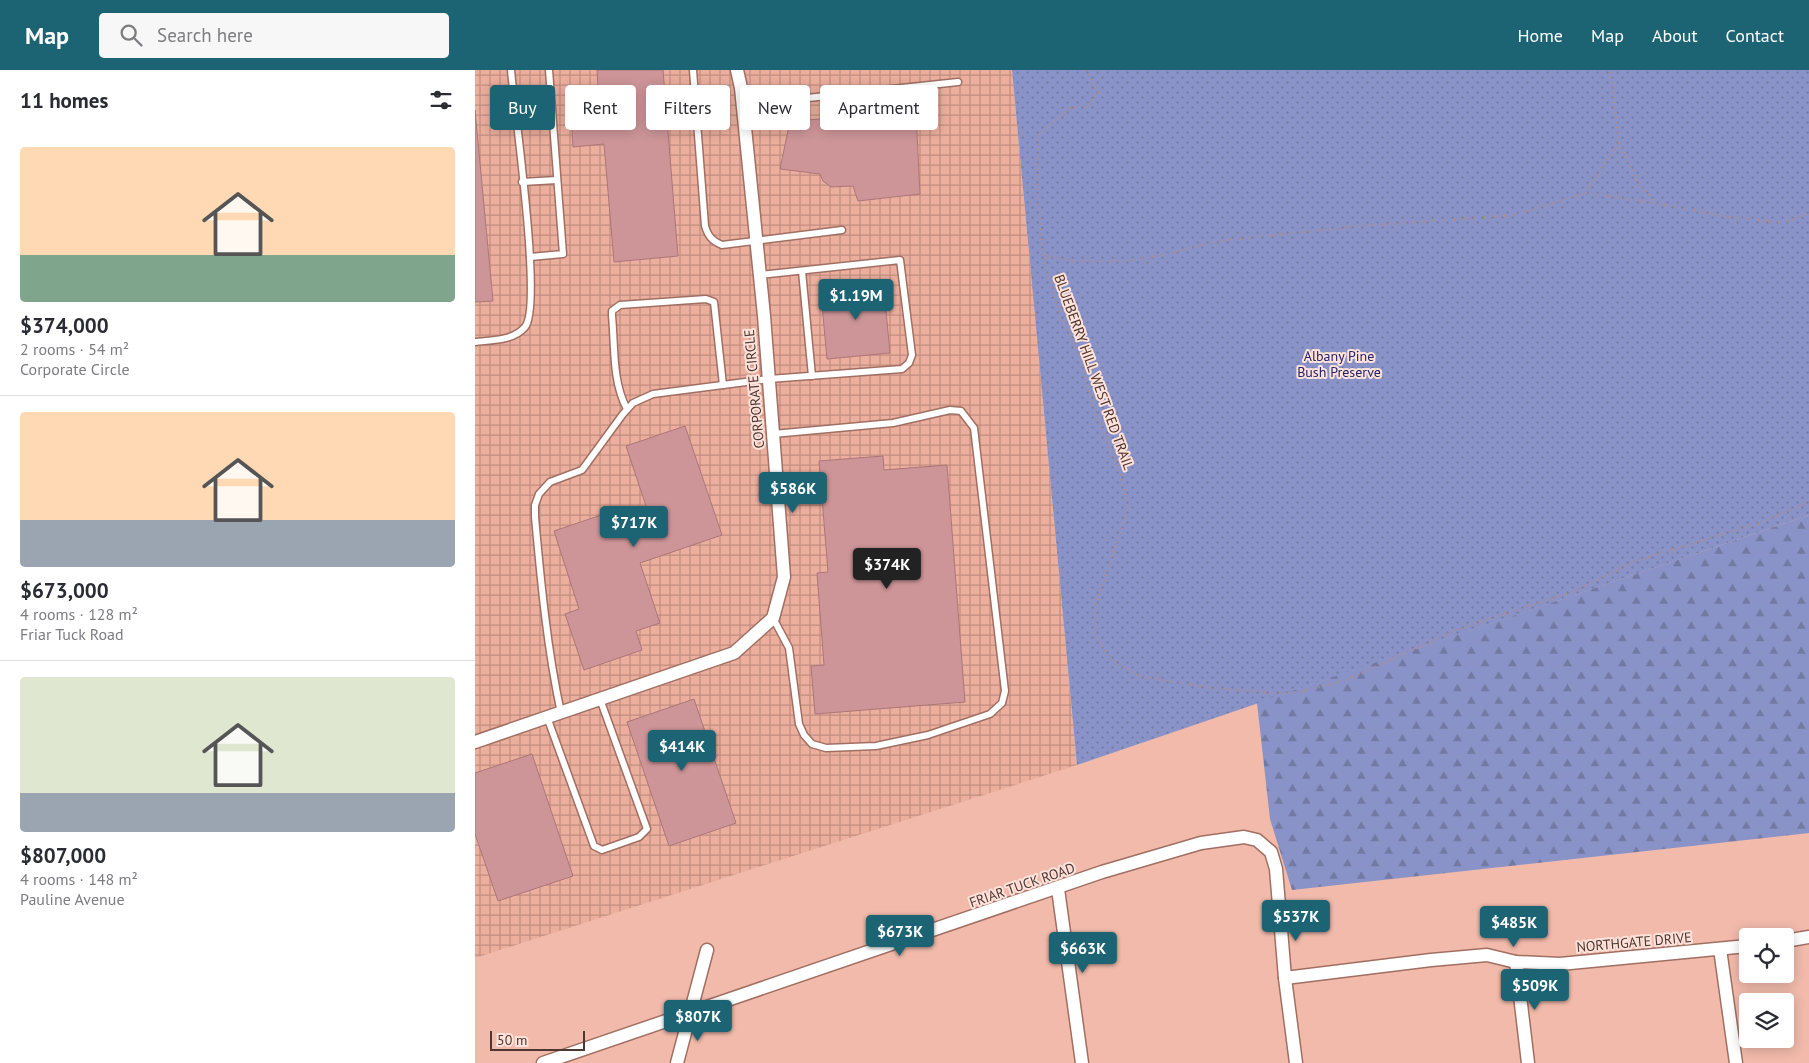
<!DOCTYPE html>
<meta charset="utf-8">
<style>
body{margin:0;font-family:"PT Sans",sans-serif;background:#f7f7f7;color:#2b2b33;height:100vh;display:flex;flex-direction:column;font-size:19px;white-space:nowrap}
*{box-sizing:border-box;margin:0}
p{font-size:16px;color:#7c7c81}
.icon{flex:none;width:28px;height:28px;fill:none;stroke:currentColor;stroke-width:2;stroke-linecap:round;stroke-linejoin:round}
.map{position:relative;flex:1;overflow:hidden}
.panel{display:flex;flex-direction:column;background:#fff;width:475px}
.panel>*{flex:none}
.banner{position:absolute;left:15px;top:15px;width:475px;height:45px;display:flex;gap:10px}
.fabs{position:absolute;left:1264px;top:858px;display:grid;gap:10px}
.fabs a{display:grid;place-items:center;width:55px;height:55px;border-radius:5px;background:#fff;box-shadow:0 2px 12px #0003;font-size:25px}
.scale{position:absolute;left:15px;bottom:12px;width:95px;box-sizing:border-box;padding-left:5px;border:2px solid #4d3731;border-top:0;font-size:14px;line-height:18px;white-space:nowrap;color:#4d3731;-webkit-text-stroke:4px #ffe2da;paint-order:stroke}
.price{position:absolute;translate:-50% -42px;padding:0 11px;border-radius:5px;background:#1c6473;color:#fff;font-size:16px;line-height:32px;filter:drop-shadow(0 1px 2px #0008)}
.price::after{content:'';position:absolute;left:50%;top:30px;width:15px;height:11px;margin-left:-8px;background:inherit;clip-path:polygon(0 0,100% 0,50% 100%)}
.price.selected{background:#222;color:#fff}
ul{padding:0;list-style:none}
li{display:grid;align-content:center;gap:10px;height:265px;padding:0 20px}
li+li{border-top:1px solid #e1e1e2}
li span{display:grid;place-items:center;height:155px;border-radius:5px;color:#555}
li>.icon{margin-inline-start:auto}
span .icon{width:90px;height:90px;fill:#fffc;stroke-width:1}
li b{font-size:21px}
h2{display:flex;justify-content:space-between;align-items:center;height:60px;padding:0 20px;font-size:21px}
.pill{padding:0 18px;border-radius:5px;background:#fff;box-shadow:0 2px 12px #0003;font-size:18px;line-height:45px}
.pill.selected{background:#1c6473;color:#fff}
header{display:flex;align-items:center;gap:30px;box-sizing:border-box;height:70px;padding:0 25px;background:#1c6473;color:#fff}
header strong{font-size:24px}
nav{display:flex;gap:28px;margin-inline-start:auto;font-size:18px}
.search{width:350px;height:45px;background:#f7f7f7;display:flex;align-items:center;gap:12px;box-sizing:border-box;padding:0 18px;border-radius:5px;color:#7c7c81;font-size:19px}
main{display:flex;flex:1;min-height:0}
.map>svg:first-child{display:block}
.industrial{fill:url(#industrial-grid)}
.grass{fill:url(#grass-dots)}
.forest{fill:url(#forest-firs)}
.building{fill:#cd9598;stroke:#ac7679}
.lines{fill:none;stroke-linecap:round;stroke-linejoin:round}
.service-casing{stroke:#a16f62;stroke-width:9}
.minor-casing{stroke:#a16f62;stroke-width:15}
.path{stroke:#b78c80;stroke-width:2.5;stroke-dasharray:1 4;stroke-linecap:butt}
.service{stroke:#fff;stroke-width:6}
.minor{stroke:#fff;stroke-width:12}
.labels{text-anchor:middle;stroke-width:4;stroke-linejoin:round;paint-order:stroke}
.park-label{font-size:14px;fill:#22236c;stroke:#ffe2da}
.street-label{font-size:14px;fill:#4d3731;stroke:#ffe2da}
</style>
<header>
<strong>Map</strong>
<div class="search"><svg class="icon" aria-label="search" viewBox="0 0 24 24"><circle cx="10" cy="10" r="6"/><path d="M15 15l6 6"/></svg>Search here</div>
<nav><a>Home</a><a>Map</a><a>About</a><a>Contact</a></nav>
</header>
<main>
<section class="panel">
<h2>11 homes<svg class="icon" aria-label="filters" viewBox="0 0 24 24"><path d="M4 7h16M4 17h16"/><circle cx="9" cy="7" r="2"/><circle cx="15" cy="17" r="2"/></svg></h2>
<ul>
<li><span style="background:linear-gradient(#ffd9b3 70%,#7fa58c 0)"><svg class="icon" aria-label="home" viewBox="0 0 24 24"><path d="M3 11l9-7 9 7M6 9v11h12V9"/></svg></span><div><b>$374,000</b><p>2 rooms · 54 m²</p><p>Corporate Circle</p></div></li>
<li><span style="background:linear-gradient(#ffd9b3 70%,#9aa5b1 0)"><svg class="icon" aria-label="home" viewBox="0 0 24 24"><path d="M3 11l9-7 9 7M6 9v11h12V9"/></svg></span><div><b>$673,000</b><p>4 rooms · 128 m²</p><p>Friar Tuck Road</p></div></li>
<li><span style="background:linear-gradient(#dfe7d0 75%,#9aa5b1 0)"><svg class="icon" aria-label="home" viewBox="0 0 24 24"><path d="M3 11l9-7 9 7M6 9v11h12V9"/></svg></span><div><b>$807,000</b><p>4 rooms · 148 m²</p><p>Pauline Avenue</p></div></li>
</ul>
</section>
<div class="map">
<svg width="1334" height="993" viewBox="0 0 1334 993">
<defs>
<pattern id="industrial-grid" width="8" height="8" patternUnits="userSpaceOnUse" patternTransform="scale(1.25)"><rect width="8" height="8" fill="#ecae9d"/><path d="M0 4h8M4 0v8" fill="none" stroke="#c18e81"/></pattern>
<pattern id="grass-dots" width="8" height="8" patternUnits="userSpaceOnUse" patternTransform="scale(1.25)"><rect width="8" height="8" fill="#8993c7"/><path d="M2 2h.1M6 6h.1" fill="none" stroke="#7279a2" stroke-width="1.8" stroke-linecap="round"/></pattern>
<pattern id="forest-firs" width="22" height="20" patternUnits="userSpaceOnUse" patternTransform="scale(1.25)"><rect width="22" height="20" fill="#8993c7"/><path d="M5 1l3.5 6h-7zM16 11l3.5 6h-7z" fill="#7279a2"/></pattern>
</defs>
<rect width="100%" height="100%" fill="#f1baab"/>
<path class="industrial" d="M 0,0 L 537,0 L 602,695 L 0,888 Z"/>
<path class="grass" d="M 537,0 L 1334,0 L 1334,445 L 602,695 Z"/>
<path class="forest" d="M 1334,445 L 1334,763 L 817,820 L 795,749 L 782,633 Z"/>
<g class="building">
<path d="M 122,0 L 188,0 L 203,186 L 139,192 L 129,74 L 98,77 L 95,30 L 116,28 L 117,36 L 124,36 Z"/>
<path d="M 0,40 L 18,231 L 0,232 Z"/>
<path d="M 441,43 L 445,124 L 383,131 L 378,116 L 356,117 L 348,111 L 345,104 L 305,99 L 315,51 Z"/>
<path d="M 408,210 L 415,283 L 352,289 L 346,224 L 375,221 L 375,213 Z"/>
<path d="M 210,356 L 247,465 L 165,493 L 185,553 L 161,561 L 167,580 L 109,600 L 90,544 L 104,539 L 79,461 L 147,438 L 150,447 L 172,439 L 151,376 Z"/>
<path d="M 408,386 L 409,400 L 472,395 L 490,632 L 340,644 L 336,596 L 349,595 L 342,503 L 353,502 L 344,391 Z"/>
<path d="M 219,629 L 261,753 L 194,776 L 152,652 Z"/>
<path d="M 57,684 L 98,806 L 23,831 L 0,764 L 0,703 Z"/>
</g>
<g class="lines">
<g class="service-casing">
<g id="service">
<path d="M 218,0 L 230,156 C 233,166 237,171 247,175 L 367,160"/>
<path d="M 38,25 L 75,20"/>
<path d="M 267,35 L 483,12"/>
<path d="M 47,112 L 82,110"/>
<path d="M 55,187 L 88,184 L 74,0"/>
<path d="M 327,201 L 337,306"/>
<path d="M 0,272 C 17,270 38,271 50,257 C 68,236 39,38 36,0"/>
<path d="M 152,339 C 137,312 140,276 137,246 L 137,241 L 145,235 L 231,229 L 239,232 L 248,315"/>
<path d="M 298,364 L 418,353 L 475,340 L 486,341 L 499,358 L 530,621 L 527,633 L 515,644 L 453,665 L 401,676 L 351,678 L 337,674 L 329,665 L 324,654 L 314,578 L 298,548"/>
<path d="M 86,643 C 72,578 66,513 60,447 L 60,435 L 64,424 L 75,412 L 107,400 L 148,344 L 158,333 L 178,324 L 294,309 L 427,299 L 434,293 L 437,285 L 425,190 L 285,205"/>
<path d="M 72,647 L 119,776 L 127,780 L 164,767 L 172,759 L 125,629"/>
</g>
</g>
<g class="minor-casing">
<g id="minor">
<path d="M 0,672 L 259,583 L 298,548 L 309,507 L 289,246 L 266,18 L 262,0"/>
<path d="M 583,819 L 607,993"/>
<path d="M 1310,871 L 1334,867"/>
<path d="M 1245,879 L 1261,993"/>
<path d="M 1041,892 L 1053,993"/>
<path d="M 810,908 L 956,890 L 1012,885 L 1041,892 L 1085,894 L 1272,876"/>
<path d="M 68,993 L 627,802 L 726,773 L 769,767 L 782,770 L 796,782 L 801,799 L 810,908 L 821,993"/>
<path d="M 202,993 L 232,880"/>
</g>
</g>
<g class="path">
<path d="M 611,0 L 623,23 L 610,37 L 595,38 L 564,65 L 562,113 L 568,185 L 583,238 L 607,291 L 616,330 L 646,405 L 653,440 L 620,538 L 620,565 L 635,588 L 663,606 L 730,617 L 797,623 L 819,623 L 872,610 L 981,560 L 1102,520 L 1158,492 L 1289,451 L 1334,432"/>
<path d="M 1144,73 L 1161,109 L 1180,133 L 1254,147 L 1309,153 L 1334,143"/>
<path d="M 1111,123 L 1179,133"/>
<path d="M 568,185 L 598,191 L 648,191 L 689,185 L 743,171 L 884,156 L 1040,145 L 1111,123 L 1144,71 L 1135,0"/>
</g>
<use href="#service" class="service"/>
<use href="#minor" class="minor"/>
</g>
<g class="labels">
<g class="park-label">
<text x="864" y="291">Albany Pine<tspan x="864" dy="16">Bush Preserve</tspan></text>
</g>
<g class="street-label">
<text transform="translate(619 302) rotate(70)" y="5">BLUEBERRY HILL WEST RED TRAIL</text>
<text transform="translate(279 319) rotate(-95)" y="5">CORPORATE CIRCLE</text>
<text transform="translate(547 815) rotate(-19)" y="5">FRIAR TUCK ROAD</text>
<text transform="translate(1159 872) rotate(-5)" y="5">NORTHGATE DRIVE</text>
</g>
</g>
</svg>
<div class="fabs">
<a><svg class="icon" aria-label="locate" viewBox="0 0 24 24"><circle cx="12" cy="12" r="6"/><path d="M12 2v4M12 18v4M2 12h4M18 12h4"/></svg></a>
<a><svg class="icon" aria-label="layers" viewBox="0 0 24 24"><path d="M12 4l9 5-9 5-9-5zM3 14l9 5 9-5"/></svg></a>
</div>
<div class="scale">50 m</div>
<b class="price" style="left:381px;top:251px">$1.19M</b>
<b class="price" style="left:318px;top:444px">$586K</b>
<b class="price" style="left:159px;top:478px">$717K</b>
<b class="price selected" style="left:412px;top:520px">$374K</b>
<b class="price" style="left:207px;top:702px">$414K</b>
<b class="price" style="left:821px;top:872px">$537K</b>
<b class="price" style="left:1039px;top:878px">$485K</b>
<b class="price" style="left:425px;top:887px">$673K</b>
<b class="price" style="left:608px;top:904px">$663K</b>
<b class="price" style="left:1060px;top:941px">$509K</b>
<b class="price" style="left:223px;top:972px">$807K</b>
<div class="banner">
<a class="pill selected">Buy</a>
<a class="pill">Rent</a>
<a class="pill">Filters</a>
<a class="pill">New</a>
<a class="pill">Apartment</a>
</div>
</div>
</main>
